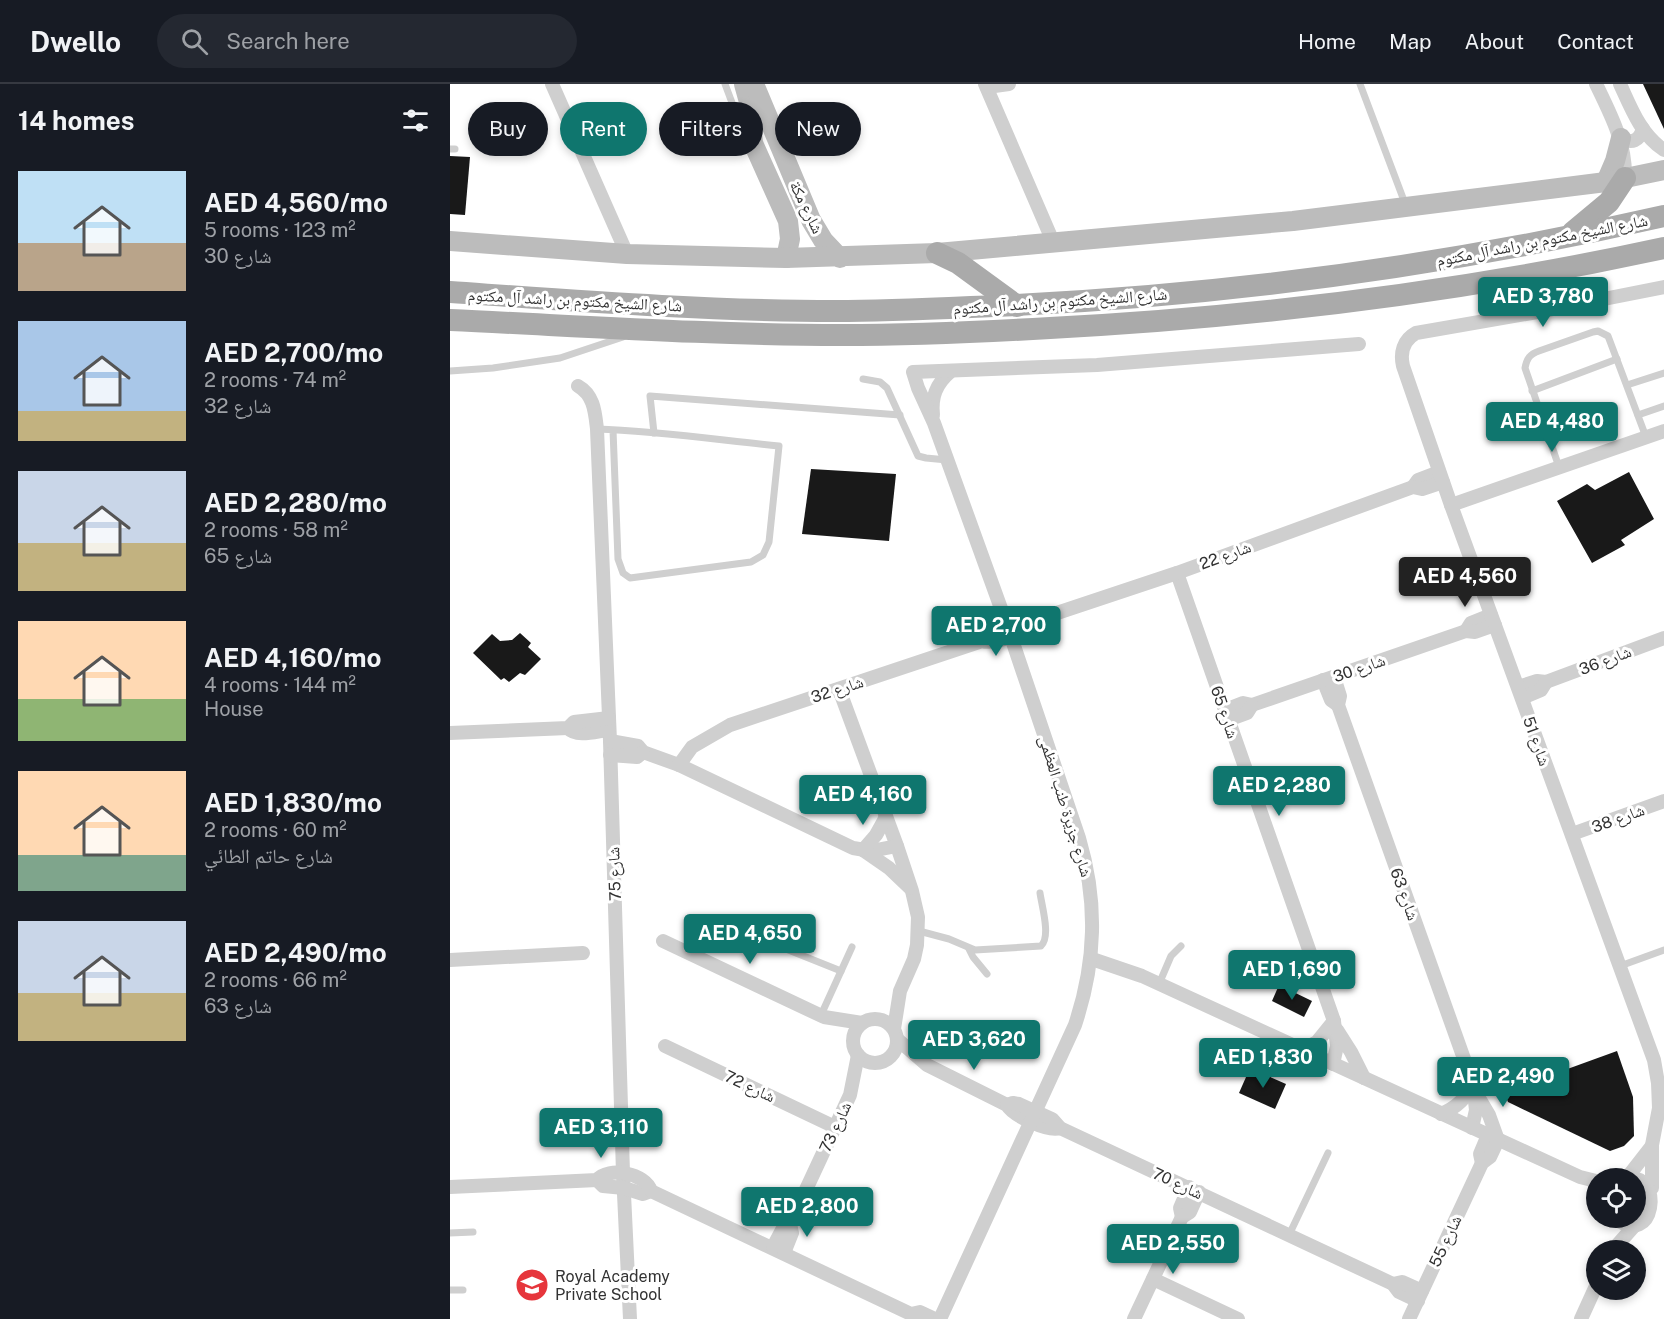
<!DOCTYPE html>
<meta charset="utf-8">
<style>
body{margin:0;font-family:"Public Sans","Noto Naskh Arabic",sans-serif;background:#242831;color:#f1f3f6;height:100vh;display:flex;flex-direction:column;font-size:22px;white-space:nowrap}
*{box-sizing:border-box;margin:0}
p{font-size:20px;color:#9ea1a6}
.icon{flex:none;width:33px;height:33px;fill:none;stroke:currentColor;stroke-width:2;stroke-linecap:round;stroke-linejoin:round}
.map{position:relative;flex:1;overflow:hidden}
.side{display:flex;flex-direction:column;background:#171b24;width:450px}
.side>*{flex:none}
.hud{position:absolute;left:18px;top:18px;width:570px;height:54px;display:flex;gap:12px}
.controls{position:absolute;left:1136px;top:1084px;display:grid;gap:12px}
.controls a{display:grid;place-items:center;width:60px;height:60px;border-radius:50%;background:#171b24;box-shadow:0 3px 9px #0003;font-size:30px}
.price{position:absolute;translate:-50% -51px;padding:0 14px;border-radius:6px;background:#0f766e;color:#fff;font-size:20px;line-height:39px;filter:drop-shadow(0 2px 3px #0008)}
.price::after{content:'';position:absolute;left:50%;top:36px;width:18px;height:14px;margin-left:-9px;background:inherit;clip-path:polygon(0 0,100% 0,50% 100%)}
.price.selected{background:#222;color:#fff}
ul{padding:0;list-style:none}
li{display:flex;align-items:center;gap:18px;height:150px;padding:0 18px}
li span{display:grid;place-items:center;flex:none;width:168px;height:120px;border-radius:0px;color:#555}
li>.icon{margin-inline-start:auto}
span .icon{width:72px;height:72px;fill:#fffc;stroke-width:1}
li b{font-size:26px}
h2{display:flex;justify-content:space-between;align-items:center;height:72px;padding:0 18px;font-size:26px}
.tag{padding:0 21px;border-radius:27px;background:#171b24;box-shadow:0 3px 9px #0003;font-size:21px;line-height:54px}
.tag.selected{background:#0f766e;color:#fff}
header{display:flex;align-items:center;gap:36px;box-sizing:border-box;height:84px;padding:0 30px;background:#171b24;border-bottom:2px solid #363941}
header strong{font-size:28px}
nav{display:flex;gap:33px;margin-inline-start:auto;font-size:21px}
.search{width:420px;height:54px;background:#242831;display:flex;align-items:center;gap:15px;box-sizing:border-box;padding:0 21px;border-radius:33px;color:#9ea1a6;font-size:22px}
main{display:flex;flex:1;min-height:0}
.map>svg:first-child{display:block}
.building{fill:#191919}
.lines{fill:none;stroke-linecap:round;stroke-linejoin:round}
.lane{stroke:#cfcfcf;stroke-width:7}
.street{stroke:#cfcfcf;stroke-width:14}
.secondary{stroke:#bcbcbc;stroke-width:20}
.primary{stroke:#aaa;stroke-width:22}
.labels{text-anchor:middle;stroke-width:6;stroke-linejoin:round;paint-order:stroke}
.street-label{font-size:16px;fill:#323232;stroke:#fff}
.poi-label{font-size:16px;fill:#323232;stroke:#fff;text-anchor:start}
</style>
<header>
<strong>Dwello</strong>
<div class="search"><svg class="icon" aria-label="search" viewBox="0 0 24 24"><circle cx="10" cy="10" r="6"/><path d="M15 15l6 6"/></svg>Search here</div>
<nav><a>Home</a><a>Map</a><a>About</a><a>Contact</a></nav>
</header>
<main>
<section class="side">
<h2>14 homes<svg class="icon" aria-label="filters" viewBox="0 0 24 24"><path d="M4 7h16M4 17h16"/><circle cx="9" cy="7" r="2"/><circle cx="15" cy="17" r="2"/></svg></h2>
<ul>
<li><span style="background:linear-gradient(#bfe0f5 60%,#b9a48a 0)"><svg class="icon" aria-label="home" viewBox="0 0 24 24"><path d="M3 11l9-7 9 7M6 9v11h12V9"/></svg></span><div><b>AED 4,560/mo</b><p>5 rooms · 123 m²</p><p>شارع 30</p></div></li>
<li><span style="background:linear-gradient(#a9c7e8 75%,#c2b280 0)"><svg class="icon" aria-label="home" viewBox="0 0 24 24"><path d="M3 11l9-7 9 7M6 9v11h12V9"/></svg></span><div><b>AED 2,700/mo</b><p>2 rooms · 74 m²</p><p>شارع 32</p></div></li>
<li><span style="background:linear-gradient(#c9d6e8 60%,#c2b280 0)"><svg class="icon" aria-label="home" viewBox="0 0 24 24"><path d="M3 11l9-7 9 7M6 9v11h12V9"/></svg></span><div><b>AED 2,280/mo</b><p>2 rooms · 58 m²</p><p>شارع 65</p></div></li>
<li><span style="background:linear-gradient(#ffd9b3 65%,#8fb573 0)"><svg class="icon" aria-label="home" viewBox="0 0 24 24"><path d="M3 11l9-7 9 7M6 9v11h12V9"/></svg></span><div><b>AED 4,160/mo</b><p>4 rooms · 144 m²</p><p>House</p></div></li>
<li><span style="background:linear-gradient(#ffd9b3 70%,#7fa58c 0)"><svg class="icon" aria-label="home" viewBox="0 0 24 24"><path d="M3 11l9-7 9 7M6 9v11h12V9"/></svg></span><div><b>AED 1,830/mo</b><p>2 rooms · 60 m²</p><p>شارع حاتم الطائي</p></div></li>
<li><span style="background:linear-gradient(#c9d6e8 60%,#c2b280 0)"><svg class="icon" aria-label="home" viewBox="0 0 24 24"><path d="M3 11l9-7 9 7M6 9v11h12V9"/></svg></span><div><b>AED 2,490/mo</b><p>2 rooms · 66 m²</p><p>شارع 63</p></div></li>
</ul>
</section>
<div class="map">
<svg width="1214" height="1235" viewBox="0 0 1214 1235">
<rect width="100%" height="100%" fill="#fff"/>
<g class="building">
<path d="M 1193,0 L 1214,0 L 1214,45 Z"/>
<path d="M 0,72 L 20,73 L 15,131 L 0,130 Z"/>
<path d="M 361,385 L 446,390 L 439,457 L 352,450 Z"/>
<path d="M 1179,388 L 1204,435 L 1171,456 L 1175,461 L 1142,479 L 1107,417 L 1137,400 L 1145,406 Z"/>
<path d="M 70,549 L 81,559 L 78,563 L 91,575 L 75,591 L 70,589 L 59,598 L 54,594 L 51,596 L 23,569 L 42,550 L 50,557 L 62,556 Z"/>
<path d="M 829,901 L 862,917 L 854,933 L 822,917 Z"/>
<path d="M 1167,967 L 1183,1013 L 1184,1052 L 1174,1062 L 1160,1067 L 1058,1018 L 1054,1008 Z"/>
<path d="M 800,984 L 836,1000 L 825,1025 L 789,1009 Z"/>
</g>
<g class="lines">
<g class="lane">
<path d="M 275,0 L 287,32 L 297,42"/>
<path d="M 910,0 L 956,122"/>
<path d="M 0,65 L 5,65"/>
<path d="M 0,287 L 43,284 L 110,274 L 173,253"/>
<path d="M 413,295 L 430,298 L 437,304 L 468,372 L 476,374 L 497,376"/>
<path d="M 1177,301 L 1214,289"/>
<path d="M 1082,307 L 1167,275"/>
<path d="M 1188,331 L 1214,322"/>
<path d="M 147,345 C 208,347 269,356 329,362 L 319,458 L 313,471 L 301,478 L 180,494 L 173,489 L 168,475 L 163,346"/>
<path d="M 204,349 L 200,312 L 450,331"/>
<path d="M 1109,383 L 1075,284 C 1077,274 1080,270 1089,267 L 1143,248 L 1148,247 L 1158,252 L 1196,353"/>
<path d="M 469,847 L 499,855 L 525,866 L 591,862 C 601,853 592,823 590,809"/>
<path d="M 336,865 L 391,887"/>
<path d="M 519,865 L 523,873 L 537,890"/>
<path d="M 1170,882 L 1214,866"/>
<path d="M 709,900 L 721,872 L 731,862"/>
<path d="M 371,931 L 402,863"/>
<path d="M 0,1149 L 23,1148"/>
<path d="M 839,1151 L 878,1069"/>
<path d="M 0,1206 L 13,1206"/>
</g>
<g class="street">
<path d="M 102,0 L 177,170"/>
<path d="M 535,0 L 604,160"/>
<path d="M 1146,0 C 1161,31 1176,59 1175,94"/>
<path d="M 1170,0 C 1181,24 1191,51 1214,66"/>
<path d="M 537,3 L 559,0"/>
<path d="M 1171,54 C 1182,60 1189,57 1193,45"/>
<path d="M 128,302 C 144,311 145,328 147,345 L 160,657 L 173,1089 L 180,1235"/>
<path d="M 483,331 C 481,313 486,300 500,288"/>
<path d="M 963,403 L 968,396 L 989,388"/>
<path d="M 1001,421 L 1214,347"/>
<path d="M 727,489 L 884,937 L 887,962 L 883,980"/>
<path d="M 1016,547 L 1021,539 L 1041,531"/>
<path d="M 532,557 C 537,545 574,532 586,536 L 727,489 L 963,403 L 972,405 L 993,398"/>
<path d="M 884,593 L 890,612 L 888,621 L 1023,1000 L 1026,1026 L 1022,1044"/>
<path d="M 873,596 L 881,616 L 888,621"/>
<path d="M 1068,603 L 1087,597 L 1096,598 L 1214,554"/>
<path d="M 389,605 L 447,762 L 462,807 L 468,833 L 467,861 L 464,875 L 450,907 L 444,945"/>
<path d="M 1072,614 L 1091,606 L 1096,598"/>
<path d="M 775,626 L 793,619 L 802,621 L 1016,547 L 1025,548 L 1045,541"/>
<path d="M 778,636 L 797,629 L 802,621"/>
<path d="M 118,644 C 127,654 147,647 159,646"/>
<path d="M 0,649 L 118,644 L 124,638 L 159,634"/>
<path d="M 160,657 L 188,662 L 193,668 L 229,681 L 403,764 L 421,767 L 447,762"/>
<path d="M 160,671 L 187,673 L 193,668"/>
<path d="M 229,681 L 242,663 L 280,641 L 532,557 C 544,561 581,548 586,536"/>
<path d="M 1122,750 L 1214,717"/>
<path d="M 413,766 L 439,784 L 460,804"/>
<path d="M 413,766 L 426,751 L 436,733"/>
<path d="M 213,857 L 374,933 L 412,939"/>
<path d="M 642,875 L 692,892 L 1130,1093 L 1146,1097"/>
<path d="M 0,876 L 133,869"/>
<circle cx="425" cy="957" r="22"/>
<path d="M 887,946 L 901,968 L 914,994"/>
<path d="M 447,955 L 477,981 L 557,1021 C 563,1032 598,1048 610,1044"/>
<path d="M 215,962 L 385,1043"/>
<path d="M 852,966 L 867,958 L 884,937"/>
<path d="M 557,1021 L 563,1019 L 569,1020 L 602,1035 L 610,1044 L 943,1200 L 949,1208 L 968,1217"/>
<path d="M 991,1030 C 1006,1024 1016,1015 1023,1000"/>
<path d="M 1032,1079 L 1030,1070 L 1038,1051"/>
<path d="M 1176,1095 L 1201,1063"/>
<path d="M 147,1096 L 153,1102 L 174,1104 L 193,1110 L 201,1107"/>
<path d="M 0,1103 L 147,1096 C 158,1082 196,1089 201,1107 L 461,1230 L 470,1228 L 485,1235"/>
<path d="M 1202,1104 L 1202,1061 L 1209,1024 L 1208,999 L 1204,976 L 1001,421 L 953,282 C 950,269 953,256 966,249 L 1093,227 L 1214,203"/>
<path d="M 732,1133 L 730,1124 L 739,1103"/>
<path d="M 1165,1134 C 1205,1166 1214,1088 1178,1095"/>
<path d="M 323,1163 L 332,1146 L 340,1140 L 400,1011 L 408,971"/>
<path d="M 1162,1167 L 1185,1141"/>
<path d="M 334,1169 L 342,1149 L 340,1140"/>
<path d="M 703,1195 L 788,1235"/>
<path d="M 943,1200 L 952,1198 L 972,1207"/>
<path d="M 490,1235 L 625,941 C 646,878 648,818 629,754 L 557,541 L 484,339 L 468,304 L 463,288 L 647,281 L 909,260"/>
<path d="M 684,1235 L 732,1133 L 740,1128 L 749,1108"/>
<path d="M 959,1235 L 1032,1079 L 1040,1073 L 1048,1056 L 1039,1031 L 1026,1009"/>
<path d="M 1131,1235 L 1146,1202"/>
</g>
<g class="secondary">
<path d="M 294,0 L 299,18 L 303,59 L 338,137 L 340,155 L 336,174"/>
<path d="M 304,0 L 361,136 L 373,156 L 390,174"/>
<path d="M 1156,98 L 1165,77 L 1171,54"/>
<path d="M 0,157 L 177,170 L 336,174 L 487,169 L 843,137 L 1156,98 L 1214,86"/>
</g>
<g class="primary">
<path d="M 1123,148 L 1159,118 L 1175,94"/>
<path d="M 487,169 L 508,179 L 567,222"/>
<path d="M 0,208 C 129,217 257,227 386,227 C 431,227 476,225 521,223 C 754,214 987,184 1214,132"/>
<path d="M 0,236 C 131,242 261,251 392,251 C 462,251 531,248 600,244 C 807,233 1012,208 1214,164"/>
</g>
</g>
<defs>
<g id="school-disc" transform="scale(1.725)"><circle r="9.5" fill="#e6363c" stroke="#fff"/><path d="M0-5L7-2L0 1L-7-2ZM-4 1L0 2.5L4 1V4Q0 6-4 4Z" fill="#fff"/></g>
</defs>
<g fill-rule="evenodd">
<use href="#school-disc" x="82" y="1201"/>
</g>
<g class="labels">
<g class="street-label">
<text transform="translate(357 123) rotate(64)" y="6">شارع مكة</text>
<text transform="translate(1092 156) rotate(-11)" y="6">شارع الشيخ مكتوم بن راشد آل مكتوم</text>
<text transform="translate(125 216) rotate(3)" y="6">شارع الشيخ مكتوم بن راشد آل مكتوم</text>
<text transform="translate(610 217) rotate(-4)" y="6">شارع الشيخ مكتوم بن راشد آل مكتوم</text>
<text transform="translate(775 471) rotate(-20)" y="6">شارع 22</text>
<text transform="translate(1155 576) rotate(-21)" y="6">شارع 36</text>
<text transform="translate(909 584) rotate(-19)" y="6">شارع 30</text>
<text transform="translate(387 605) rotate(-18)" y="6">شارع 32</text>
<text transform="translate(775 628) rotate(71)" y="6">شارع 65</text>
<text transform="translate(1087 657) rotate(70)" y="6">شارع 51</text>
<text transform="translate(616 722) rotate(73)" y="6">شارع جزيرة طنب العظمى</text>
<text transform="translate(1168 734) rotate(-20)" y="6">شارع 38</text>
<text transform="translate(164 790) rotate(-92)" y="6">شارع 75</text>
<text transform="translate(955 810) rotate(70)" y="6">شارع 63</text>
<text transform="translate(300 1002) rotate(25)" y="6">شارع 72</text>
<text transform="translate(385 1043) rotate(-65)" y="6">شارع 73</text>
<text transform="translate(728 1099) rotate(25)" y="6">شارع 70</text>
<text transform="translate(995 1157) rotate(-65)" y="6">شارع 55</text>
</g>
<g class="poi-label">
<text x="105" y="1198">Royal Academy<tspan x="105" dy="18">Private School</tspan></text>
</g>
</g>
</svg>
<div class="controls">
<a><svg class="icon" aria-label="locate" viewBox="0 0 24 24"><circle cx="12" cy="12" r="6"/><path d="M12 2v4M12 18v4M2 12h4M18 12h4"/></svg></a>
<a><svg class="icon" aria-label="layers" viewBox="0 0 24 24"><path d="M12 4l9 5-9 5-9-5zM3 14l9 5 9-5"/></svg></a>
</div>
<b class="price" style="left:1093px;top:244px">AED 3,780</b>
<b class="price" style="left:1102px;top:369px">AED 4,480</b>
<b class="price selected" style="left:1015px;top:524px">AED 4,560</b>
<b class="price" style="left:546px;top:573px">AED 2,700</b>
<b class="price" style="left:829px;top:733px">AED 2,280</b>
<b class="price" style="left:413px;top:742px">AED 4,160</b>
<b class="price" style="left:300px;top:881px">AED 4,650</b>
<b class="price" style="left:842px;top:917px">AED 1,690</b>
<b class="price" style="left:524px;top:987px">AED 3,620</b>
<b class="price" style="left:813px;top:1005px">AED 1,830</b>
<b class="price" style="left:1053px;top:1024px">AED 2,490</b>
<b class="price" style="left:151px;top:1075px">AED 3,110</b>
<b class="price" style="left:357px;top:1154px">AED 2,800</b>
<b class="price" style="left:723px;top:1191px">AED 2,550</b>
<div class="hud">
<a class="tag">Buy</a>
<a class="tag selected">Rent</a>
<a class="tag">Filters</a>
<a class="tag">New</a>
</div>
</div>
</main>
